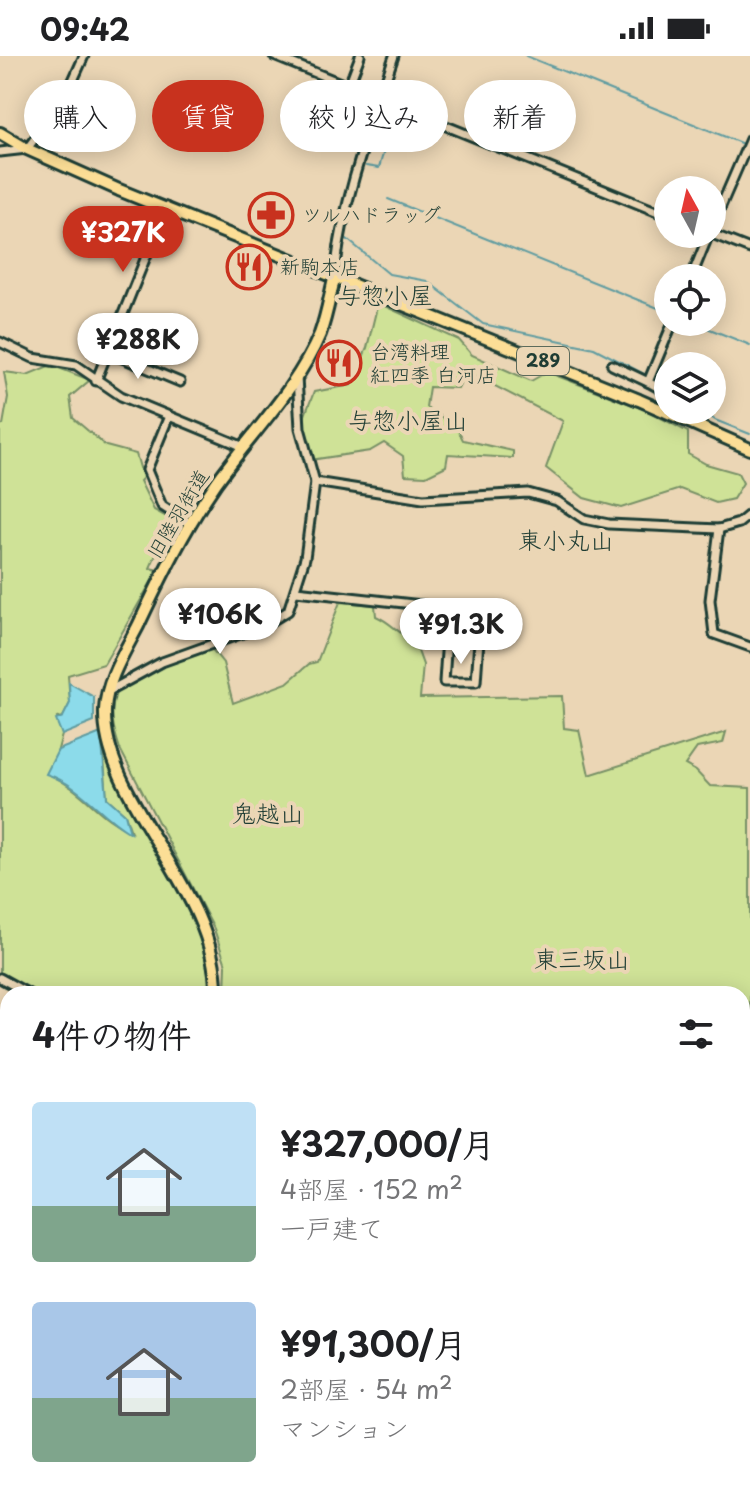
<!DOCTYPE html>
<html lang="ja">
<meta charset="utf-8">
<style>
body{margin:0;font-family:"Playpen Sans","Klee One",sans-serif;background:#f2f2f2;color:#202124;height:100vh;display:flex;flex-direction:column;font-size:30px;white-space:nowrap}
*{box-sizing:border-box;margin:0}
p{font-size:26px;color:#757577}
.icon{flex:none;width:44px;height:44px;fill:none;stroke:currentColor;stroke-width:2;stroke-linecap:round;stroke-linejoin:round}
.map{position:relative;flex:1;overflow:hidden}
.side{position:absolute;left:0px;top:930px;width:750px;height:514px;display:flex;flex-direction:column;background:#fff;border-radius:24px 24px 0 0;box-shadow:0 4px 20px #0003}
.side>*{flex:none}
.guide{position:absolute;left:24px;top:24px;width:702px;height:72px;display:flex;gap:16px}
.needle{width:52px;rotate:352deg}
.tools{position:absolute;left:654px;top:120px;display:grid;gap:16px}
.tools a{display:grid;place-items:center;width:72px;height:72px;border-radius:50%;background:#fff;box-shadow:0 4px 20px #0003;font-size:40px}
.price{position:absolute;translate:-50% -68px;padding:0 18px;border-radius:28px;background:#fff;color:#222;font-size:26px;line-height:52px;filter:drop-shadow(0 2px 4px #0008)}
.price::after{content:'';position:absolute;left:50%;top:48px;width:24px;height:18px;margin-left:-12px;background:inherit;clip-path:polygon(0 0,100% 0,50% 100%)}
.price.selected{background:#c8321e;color:#fff}
ul{padding:0;list-style:none}
li{display:flex;align-items:center;gap:24px;height:200px;padding:0 32px}
li span{display:grid;place-items:center;flex:none;width:224px;height:160px;border-radius:8px;color:#555}
li>.icon{margin-inline-start:auto}
span .icon{width:96px;height:96px;fill:#fffc;stroke-width:1}
li b{font-size:34px}
h2{display:flex;justify-content:space-between;align-items:center;height:96px;padding:0 32px;font-size:34px}
.tag{padding:0 28px;border-radius:36px;background:#fff;box-shadow:0 4px 20px #0003;font-size:28px;line-height:72px}
.tag.selected{background:#c8321e;color:#fff}
.status{display:flex;justify-content:space-between;align-items:center;height:56px;padding:0 40px;background:#fff;direction:ltr}
.status svg{height:22px;fill:currentColor}
.map>svg:first-child{display:block}
.green{fill:#cfe297;stroke:#779066;stroke-width:2}
.water{fill:#8cdbea;stroke:#609ca1;stroke-width:2}
.lines{fill:none;stroke-linecap:round;stroke-linejoin:round}
.stream{stroke:#609ca1;stroke-width:2}
.river{stroke:#8cdbea;stroke-width:10}
.minor-casing{stroke:#1f3d34;stroke-width:13}
.highway-casing{stroke:#1f3d34;stroke-width:16}
.minor{stroke:#ebd6b5;stroke-width:7}
.highway{stroke:#fcde96;stroke-width:10}
.labels{text-anchor:middle;stroke-width:8;stroke-linejoin:round;paint-order:stroke}
.shield{fill:#ebd6b5;stroke:#5c6b5b;stroke-width:2}
.shield-label{font-size:18px;font-weight:bold;fill:#1f3d34}
.poi-label{font-size:20px;fill:#1f3d34;stroke:#ebd6b5;text-anchor:start}
.street-label{font-size:20px;fill:#1f3d34;stroke:#ebd6b5}
.quarter-label{font-size:24px;fill:#1f3d34;stroke:#ebd6b5}
</style>
<div class="status"><b>09:42</b><svg viewBox="0 0 49 12"><path d="M0 12V9h3v3zM5 12V6h3v6zM10 12V3h3v9zM15 12V0h3v12zM26 1h20v11H26zM47 4h2v5h-2z"/></svg></div>
<div class="map">
<svg width="750" height="1443" viewBox="0 0 750 1443">
<rect width="100%" height="100%" fill="#ebd6b5"/>
<filter id="ink" filterUnits="userSpaceOnUse"><feTurbulence type="fractalNoise" baseFrequency=".0125" numOctaves="2"/><feDisplacementMap in="SourceGraphic" scale="16" xChannelSelector="R" yChannelSelector="G"/><feConvolveMatrix kernelMatrix="1 2 1 2 8 2 1 2 1" color-interpolation-filters="sRGB"/></filter>
<g filter="url(#ink)">
<g class="green">
<path d="M 378,247 L 459,284 L 472,299 L 531,325 L 547,316 L 646,354 L 688,376 L 688,398 L 706,408 L 738,417 L 743,427 L 733,443 L 716,447 L 680,433 L 621,452 L 584,442 L 546,412 L 563,365 L 466,315 L 458,332 L 429,331 L 426,351 L 457,372 L 463,384 L 513,395 L 513,402 L 448,398 L 446,410 L 426,420 L 405,419 L 403,400 L 384,387 L 370,395 L 310,404 L 302,367 L 314,336 L 351,329 L 367,292 Z"/>
<path d="M 51,309 L 90,324 L 70,341 L 73,362 L 106,390 L 136,398 L 143,422 L 140,425 L 154,454 L 174,465 L 163,496 L 157,496 L 150,512 L 158,514 L 104,608 L 68,619 L 70,647 L 63,661 L 57,662 L 62,679 L 51,719 C 85,736 99,762 131,776 L 125,758 L 107,742 L 104,702 L 108,696 C 148,769 198,843 210,928 L 195,938 L 38,938 L 0,919 L 0,369 L 3,369 L 8,341 L 4,316 L 27,319 Z"/>
<path d="M 340,546 L 375,549 L 376,560 C 392,567 398,578 414,584 L 423,609 L 420,642 L 562,640 L 564,672 L 579,674 L 589,719 L 726,676 L 723,687 L 697,692 L 685,709 L 696,715 L 710,730 L 750,732 L 750,981 L 742,985 L 742,938 L 225,938 L 226,909 L 214,873 L 120,693 C 113,672 109,657 116,636 L 175,603 L 211,592 L 223,607 L 233,647 L 287,627 L 309,608 L 317,606 Z"/>
<path d="M 283,1436 L 487,1436 L 479,1443 L 268,1443 Z"/>
</g>
<g class="water">
<path d="M 69,627 L 94,641 L 94,666 L 62,679 L 56,664 L 63,661 L 70,647 Z"/>
<path d="M 101,677 L 107,742 L 125,758 L 130,777 C 99,759 81,729 46,718 L 58,694 Z"/>
</g>
<g class="lines">
<g class="stream">
<path d="M 526,0 L 743,88"/>
<path d="M 366,110 L 379,112 L 396,52"/>
<path d="M 388,143 L 668,256"/>
<path d="M 347,183 L 389,218 L 427,225 L 483,268 L 594,292 L 648,320"/>
<path d="M 692,266 L 750,289"/>
<path d="M 654,322 L 668,330"/>
<path d="M 700,354 L 715,364 L 750,378"/>
</g>
<g class="river">
<path d="M 742,1368 L 750,1365"/>
<path d="M 0,1429 L 6,1443"/>
<path d="M 117,1443 L 120,1436"/>
</g>
<g class="minor-casing">
<g id="minor">
<path d="M 274,0 L 668,160"/>
<path d="M 349,29 L 360,0"/>
<path d="M 0,96 L 27,93 L 66,40 L 84,0"/>
<path d="M 712,171 L 750,83"/>
<path d="M 712,178 L 750,193"/>
<path d="M 335,219 C 342,145 370,71 394,0"/>
<path d="M 691,222 L 709,178"/>
<path d="M 0,286 L 33,302 L 76,309 L 121,340 L 244,391"/>
<path d="M 108,296 L 180,326"/>
<path d="M 612,309 L 648,326"/>
<path d="M 96,325 L 166,151"/>
<path d="M 668,337 L 648,326 L 673,266"/>
<path d="M 690,354 L 703,371"/>
<path d="M 169,360 L 147,414 L 162,450 L 190,468"/>
<path d="M 315,426 L 423,443 L 528,437 L 557,445 L 584,463 L 609,468 L 719,473 L 739,467 L 750,458"/>
<path d="M 719,473 L 710,544 L 714,578 L 750,591"/>
<path d="M 296,535 L 449,552"/>
<path d="M 449,552 L 481,556 L 476,626 L 444,626 Z"/>
<path d="M 109,635 L 162,606 L 265,569 L 288,555 L 305,502 L 315,426 L 300,372 L 297,321"/>
<path d="M 0,922 L 29,938"/>
<path d="M 201,938 L 216,931"/>
<path d="M 742,994 L 750,993"/>
<path d="M 742,1017 L 742,1030"/>
<path d="M 742,1065 L 750,1064"/>
<path d="M 0,1098 L 8,1098"/>
<path d="M 742,1100 L 750,1099"/>
<path d="M 0,1134 L 8,1134"/>
<path d="M 742,1135 L 750,1134"/>
<path d="M 0,1167 L 8,1166"/>
<path d="M 742,1171 L 750,1170"/>
<path d="M 742,1207 L 750,1205"/>
<path d="M 742,1290 L 750,1290"/>
<path d="M 0,1412 L 8,1408"/>
<path d="M 612,1436 L 614,1443"/>
<path d="M 160,1443 L 183,1436"/>
<path d="M 550,1443 L 571,1436"/>
</g>
</g>
<g class="highway-casing">
<g id="highway">
<path d="M 0,77 L 27,93 L 119,134 L 639,344 L 750,393"/>
<path d="M 216,938 C 218,834 102,745 105,654 C 106,625 125,595 138,570 C 161,521 185,472 216,427 C 250,379 297,333 320,278 C 327,259 330,239 335,219"/>
<path d="M 236,1443 L 238,1436"/>
</g>
</g>
<use href="#minor" class="minor"/>
<use href="#highway" class="highway"/>
</g>
</g>
<defs>
<g id="pharmacy-ring" transform="scale(2.3)"><circle r="9.5" fill="#ebd6b5" stroke="#c8321e" stroke-width="1.5"/><path d="M-2-6h4v4h4v4h-4v4h-4v-4h-4v-4h4Z" fill="#c8321e"/></g>
<g id="restaurant-ring" transform="scale(2.3)"><circle r="9.5" fill="#ebd6b5" stroke="#c8321e" stroke-width="1.5"/><path d="M-5-6h1v4h1v-4h1v4h1v-4h1v5L-1.5 .5V6h-2V.5L-5-1ZM5-6V6H3V1.5H1.5Q1.5-4 5-6Z" fill="#c8321e"/></g>
</defs>
<g fill-rule="evenodd">
<use href="#pharmacy-ring" x="271" y="159"/>
<use href="#restaurant-ring" x="249" y="211"/>
<use href="#restaurant-ring" x="339" y="307"/>
</g>
<g class="labels">
<rect class="shield" x="517" y="291" width="52" height="28" rx="6"/>
<g class="shield-label">
<text x="543" y="311">289</text>
</g>
<g class="poi-label">
<text x="302" y="166">ツルハドラッグ</text>
<text x="280" y="218">新駒本店</text>
<text x="370" y="303">台湾料理<tspan x="370" dy="23">紅四季 白河店</tspan></text>
</g>
<g class="street-label">
<text transform="translate(178 458) rotate(-59)" y="7">旧陸羽街道</text>
</g>
<g class="quarter-label">
<text x="385" y="248">与惣小屋</text>
<text x="408" y="373">与惣小屋山</text>
<text x="566" y="493">東小丸山</text>
<text x="268" y="766">鬼越山</text>
<text x="582" y="912">東三坂山</text>
</g>
</g>
</svg>
<div class="tools">
<a><svg class="needle" viewBox="-14 -14 28 28"><path d="M0-13l5 13h-10z" fill="#e53935"/><path d="M0 13l5-13h-10z" fill="#757577"/></svg></a>
<a><svg class="icon" aria-label="locate" viewBox="0 0 24 24"><circle cx="12" cy="12" r="6"/><path d="M12 2v4M12 18v4M2 12h4M18 12h4"/></svg></a>
<a><svg class="icon" aria-label="layers" viewBox="0 0 24 24"><path d="M12 4l9 5-9 5-9-5zM3 14l9 5 9-5"/></svg></a>
</div>
<b class="price selected" style="left:123px;top:218px">¥327K</b>
<b class="price" style="left:138px;top:325px">¥288K</b>
<b class="price" style="left:220px;top:600px">¥106K</b>
<b class="price" style="left:461px;top:610px">¥91.3K</b>
<div class="guide">
<a class="tag">購入</a>
<a class="tag selected">賃貸</a>
<a class="tag">絞り込み</a>
<a class="tag">新着</a>
</div>
<section class="side">
<h2>4件の物件<svg class="icon" aria-label="filters" viewBox="0 0 24 24"><path d="M4 7h16M4 17h16"/><circle cx="9" cy="7" r="2"/><circle cx="15" cy="17" r="2"/></svg></h2>
<ul>
<li><span style="background:linear-gradient(#bfe0f5 65%,#7fa58c 0)"><svg class="icon" aria-label="home" viewBox="0 0 24 24"><path d="M3 11l9-7 9 7M6 9v11h12V9"/></svg></span><div><b>¥327,000/月</b><p>4部屋 · 152 m²</p><p>一戸建て</p></div></li>
<li><span style="background:linear-gradient(#a9c7e8 60%,#7fa58c 0)"><svg class="icon" aria-label="home" viewBox="0 0 24 24"><path d="M3 11l9-7 9 7M6 9v11h12V9"/></svg></span><div><b>¥91,300/月</b><p>2部屋 · 54 m²</p><p>マンション</p></div></li>
</ul>
</section>
</div>
